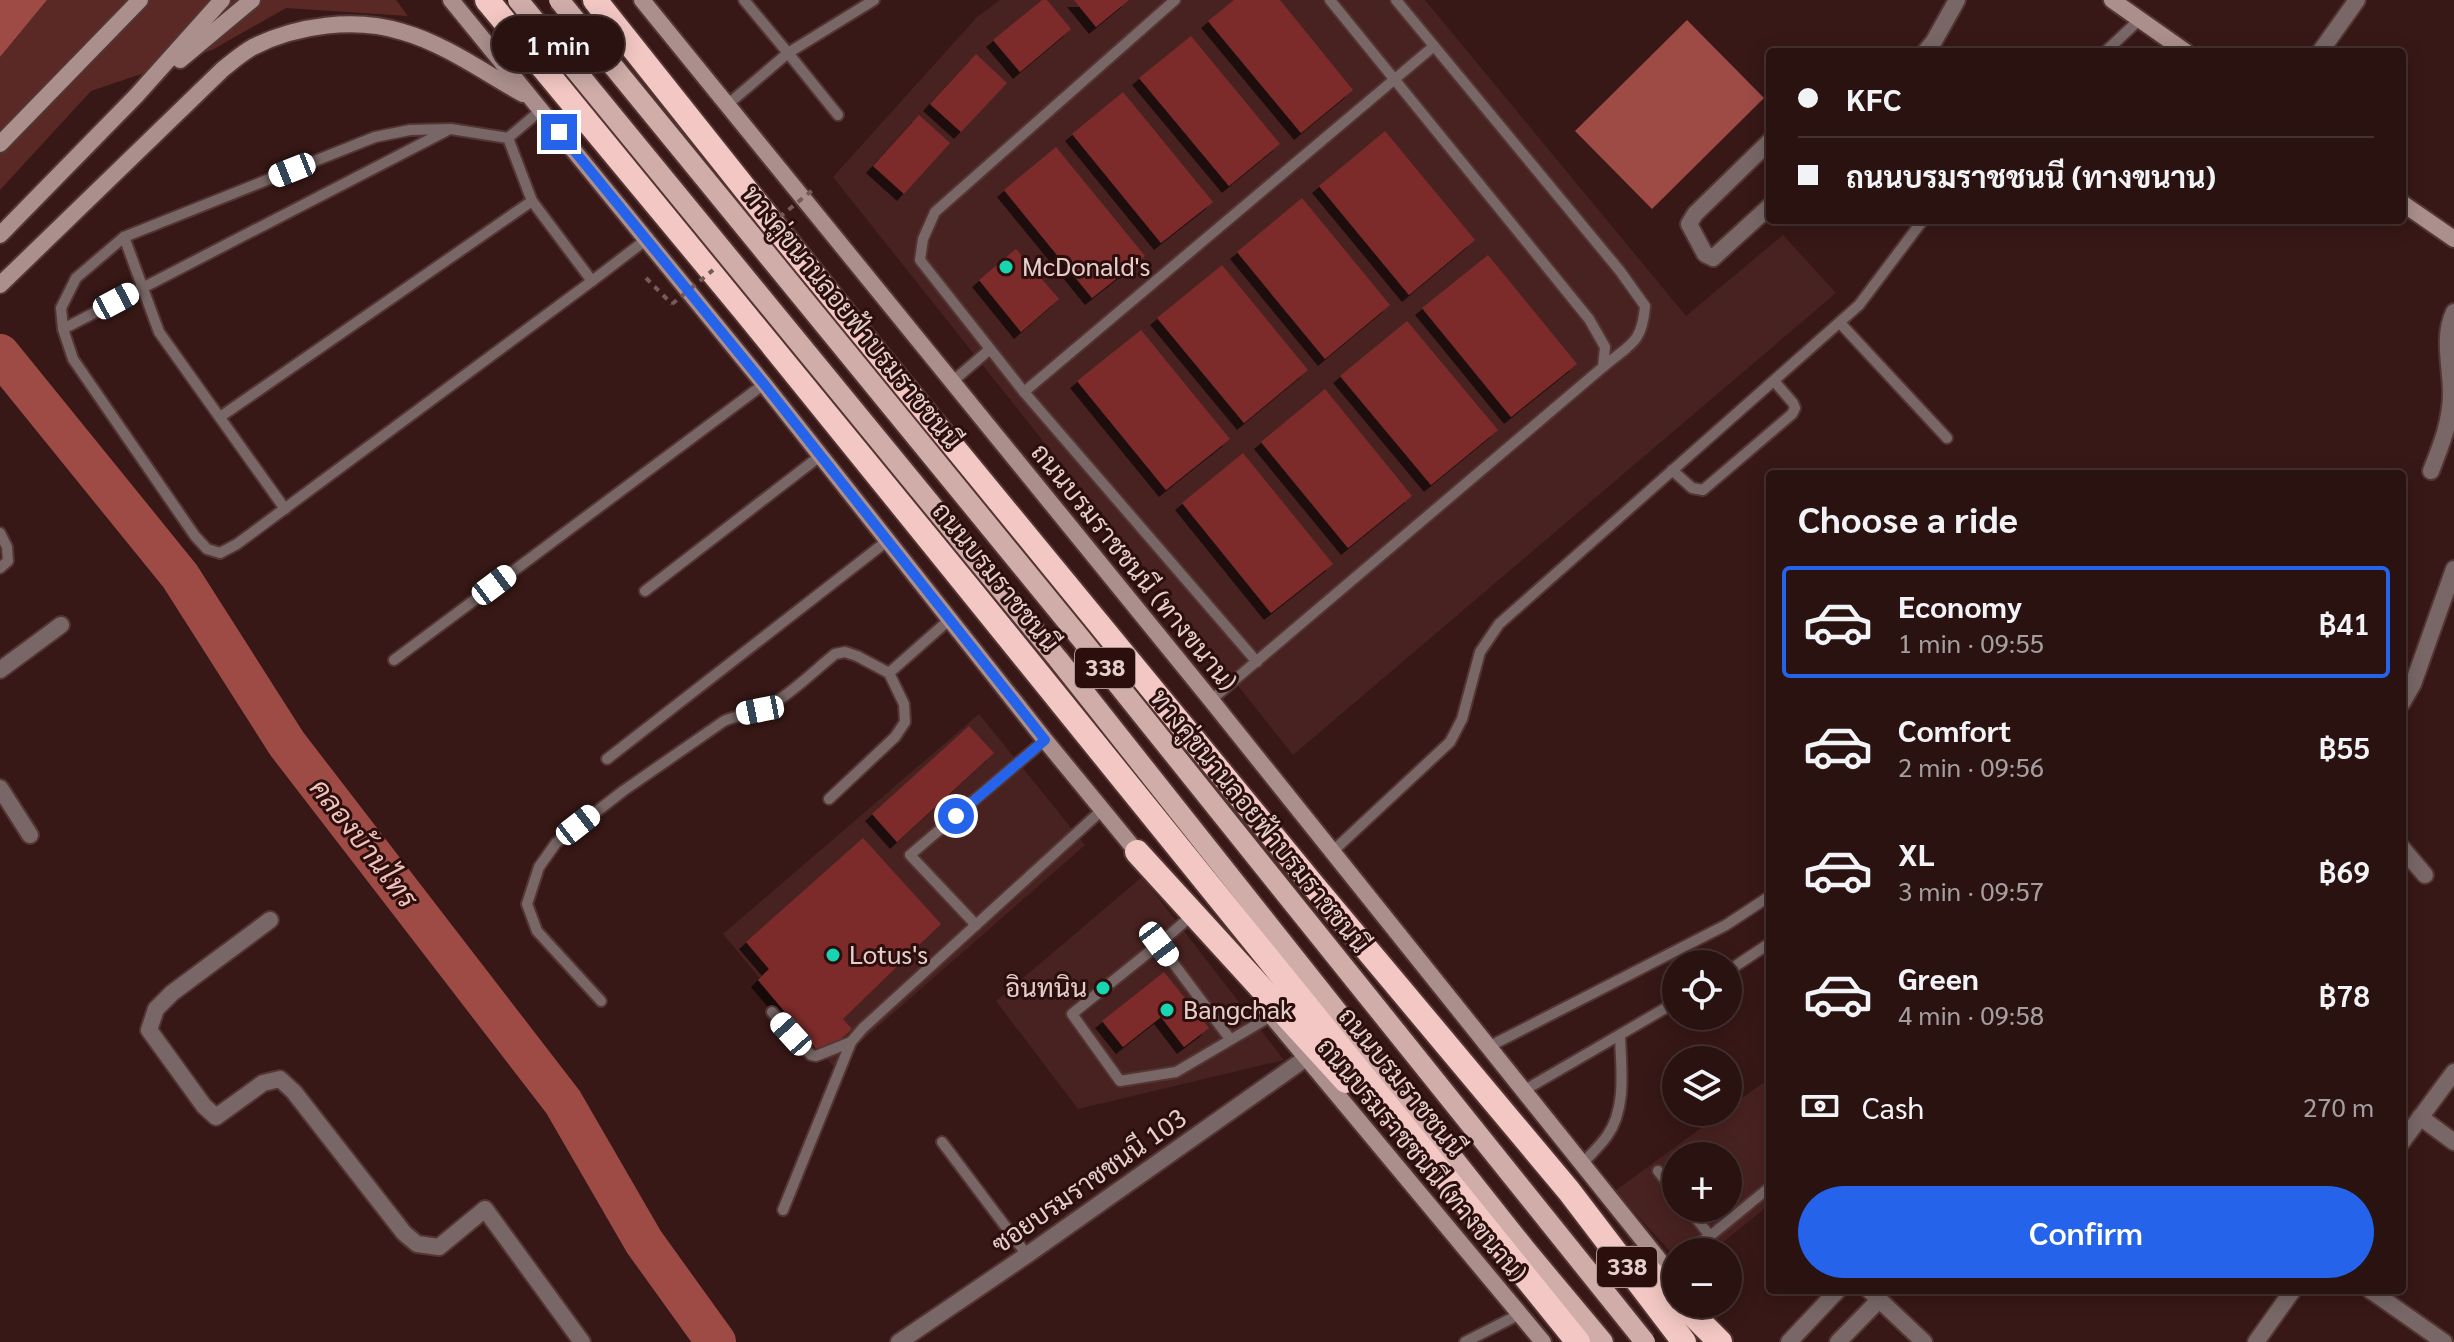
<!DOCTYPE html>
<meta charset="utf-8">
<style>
body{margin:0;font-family:Georgia,Sarabun,serif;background:#35201e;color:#f1f3f6;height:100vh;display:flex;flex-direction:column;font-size:30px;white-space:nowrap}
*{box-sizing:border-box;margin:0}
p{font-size:26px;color:#a59e9f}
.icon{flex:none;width:44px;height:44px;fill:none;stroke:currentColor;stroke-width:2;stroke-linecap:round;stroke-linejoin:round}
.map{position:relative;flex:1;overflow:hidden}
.details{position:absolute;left:1766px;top:470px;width:640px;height:824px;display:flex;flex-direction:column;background:#291210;border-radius:8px;box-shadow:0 4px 20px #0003,0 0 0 2px #453230}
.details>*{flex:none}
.guide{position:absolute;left:1766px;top:48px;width:640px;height:176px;border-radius:8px;box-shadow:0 4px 20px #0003,0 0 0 2px #453230;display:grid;align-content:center;height:176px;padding:0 32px;background:#291210}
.buttons{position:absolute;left:1662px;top:950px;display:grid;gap:16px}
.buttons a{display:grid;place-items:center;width:80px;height:80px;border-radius:50%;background:#291210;box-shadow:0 4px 20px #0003,0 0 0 2px #453230;font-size:40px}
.end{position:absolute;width:36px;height:36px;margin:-18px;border:10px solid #2563eb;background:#fff;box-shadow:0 0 0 4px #fff}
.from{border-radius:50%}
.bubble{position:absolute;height:56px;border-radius:28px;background:#291210;box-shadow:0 4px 20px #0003,0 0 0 2px #453230;font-size:26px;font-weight:600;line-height:56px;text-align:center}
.car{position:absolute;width:24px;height:48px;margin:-24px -12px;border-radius:10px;box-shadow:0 0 6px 2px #0007;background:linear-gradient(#fff 24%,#345 0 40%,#fff 0 76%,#345 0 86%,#fff 0)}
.guide b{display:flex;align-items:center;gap:28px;height:76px;font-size:30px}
.guide b+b{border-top:2px solid #453230}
.guide i{width:20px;height:20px;background:#f1f3f6}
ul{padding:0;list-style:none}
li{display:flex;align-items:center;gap:24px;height:112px;margin:0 16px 12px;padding:0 16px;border:4px solid transparent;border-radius:8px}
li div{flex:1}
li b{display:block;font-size:30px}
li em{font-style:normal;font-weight:600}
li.selected{border-color:#2563eb}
li>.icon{width:72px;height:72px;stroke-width:1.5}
h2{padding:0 32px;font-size:36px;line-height:96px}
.pay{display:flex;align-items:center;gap:20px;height:88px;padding:0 32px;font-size:30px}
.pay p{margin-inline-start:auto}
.cta{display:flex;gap:16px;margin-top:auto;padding:16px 32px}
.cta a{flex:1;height:92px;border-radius:48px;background:#2563eb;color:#fff;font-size:32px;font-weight:600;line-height:92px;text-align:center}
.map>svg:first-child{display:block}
.built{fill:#482220;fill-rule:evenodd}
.green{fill:#5a2926}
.water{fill:#9e4b46}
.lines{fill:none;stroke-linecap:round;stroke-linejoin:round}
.river{stroke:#9e4b46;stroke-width:40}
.building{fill:#7b2c2a;filter:url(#shadow)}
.lane-casing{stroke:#533533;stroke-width:14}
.street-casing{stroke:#533533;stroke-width:20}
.secondary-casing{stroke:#533533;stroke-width:20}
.primary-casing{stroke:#533533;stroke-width:24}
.highway-casing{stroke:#533533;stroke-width:28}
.path{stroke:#755a57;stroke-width:4;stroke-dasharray:6 6;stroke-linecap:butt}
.lane{stroke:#786766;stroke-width:10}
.street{stroke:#786766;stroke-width:16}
.secondary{stroke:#aa8f8c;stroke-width:16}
.primary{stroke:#d0ada9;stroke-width:20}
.highway{stroke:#f3c8c4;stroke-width:24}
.primary-bridge-casing{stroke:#533533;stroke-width:24;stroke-linecap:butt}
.path-bridge{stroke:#755a57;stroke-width:4;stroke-dasharray:6 6;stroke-linecap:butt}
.primary-bridge{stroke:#d0ada9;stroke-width:20}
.route{stroke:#2563eb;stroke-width:10}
.poi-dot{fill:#18d5b2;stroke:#2c0f0d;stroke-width:3}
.labels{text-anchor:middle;stroke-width:6;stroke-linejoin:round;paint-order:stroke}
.shield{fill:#2c0f0d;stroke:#ad9593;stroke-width:2}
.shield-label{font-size:24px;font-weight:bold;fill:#e4cfcc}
.poi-label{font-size:26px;fill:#e4cfcc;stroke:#2c0f0d;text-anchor:start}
.street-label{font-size:26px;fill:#e4cfcc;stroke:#2c0f0d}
.water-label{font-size:28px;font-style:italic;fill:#f1c1bc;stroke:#2c0f0d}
</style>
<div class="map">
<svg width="2454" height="1342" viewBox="0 0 2454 1342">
<defs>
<filter id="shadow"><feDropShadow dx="-7" dy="7" stdDeviation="0" flood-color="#0009"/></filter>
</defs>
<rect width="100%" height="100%" fill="#371816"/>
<!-- built -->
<g class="built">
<path d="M1000 0H1425L1686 316 1783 235 1836 293 1293 755 833 177 977 17Z"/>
<path d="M979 714 1085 845 833 1066 723 934Z"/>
<path d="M1142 877 1284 1060 1078 1109 996 1001Z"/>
<path d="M1770 1078V1204L1711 1252H1676V1258L1615 1191 1723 1112H1728V1108ZM1676 1156H1728V1208H1676Z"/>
</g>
<!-- green -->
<path class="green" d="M47 0H396L408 16 286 8 212 50 91 91 0 190V57Z"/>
<!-- water -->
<g class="water">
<path d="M0 0H47L0 57Z"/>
<path d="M1687 20 1764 98 1652 209 1575 131Z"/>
</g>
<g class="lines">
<!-- river -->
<path class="river" d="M0 354 180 576 287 744 563 1102 644 1242 716 1342"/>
</g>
<!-- building -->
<g class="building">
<path d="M1042 0H1047L1071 29 1020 72 993 40Z"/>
<path d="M1074 0H1129L1096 27Z"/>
<path d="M1234 0H1280L1353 90 1301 133 1208 21Z"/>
<path d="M1191 36 1280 144 1229 186 1139 78Z"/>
<path d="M976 54 1007 83 961 132 930 104Z"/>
<path d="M1123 92 1213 202 1161 243 1072 134Z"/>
<path d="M919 115 950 143 904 194 873 166Z"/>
<path d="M1385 131 1475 240 1409 295 1319 186Z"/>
<path d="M1056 147 1145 256 1092 298 1004 190Z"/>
<path d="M1302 198 1390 305 1325 359 1237 252Z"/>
<path d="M1016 249 1059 299 1021 332 979 280Z"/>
<path d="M1488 255 1577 364 1511 417 1422 308Z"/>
<path d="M1222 265 1308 370 1244 423 1157 318Z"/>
<path d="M1407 321 1498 430 1431 485 1340 376Z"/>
<path d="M1141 330 1230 439 1166 490 1077 381Z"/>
<path d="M1325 389 1412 496 1348 548 1261 442Z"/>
<path d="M1243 453 1333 564 1271 613 1182 503Z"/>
<path d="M969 726 994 753 897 842 872 814Z"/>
<path d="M863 838 941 924 843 1019 852 1029 822 1056 758 980 769 969 746 942Z"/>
<path d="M1164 972 1209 1028 1184 1047 1161 1017 1123 1047 1102 1021Z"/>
</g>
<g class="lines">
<defs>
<g id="lane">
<path d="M1175 0 935 212 923 239 920 260 1024 392 1257 662"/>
<path d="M1396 0 1620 271 1645 306C1642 344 1630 344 1603 367"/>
<path d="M2105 52 2139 20"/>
<path d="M727 105 788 53 744 0"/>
<path d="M838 115 788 53 874 0"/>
<path d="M451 129 508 138 532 201 592 281 237 544 220 553 207 549 195 536 73 359 63 329 61 308 76 278 124 237 375 137 410 130Z"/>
<path d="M508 138 541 110"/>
<path d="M124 237 159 332 285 509"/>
<path d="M592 281 647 239"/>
<path d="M1840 323 1947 438"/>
<path d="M63 329 446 131"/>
<path d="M953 381 989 350"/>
<path d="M1024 392 1434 46"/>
<path d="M220 417 532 201"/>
<path d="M1672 470 1692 488 1703 490 1792 414 1795 408 1793 403 1774 381"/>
<path d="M0 533 7 547 8 561 0 568"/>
<path d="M645 591 820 456"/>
<path d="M394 660 764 384"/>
<path d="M889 673 949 620"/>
<path d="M1211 700 1603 367 1605 347 1589 319 1330 0"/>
<path d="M607 759 887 541"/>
<path d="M1332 852 1450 742 1462 719 1480 652 1499 624 1859 305 1923 220"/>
<path d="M1190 917 1159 944 1072 1014 1120 1081 1176 1072 1271 1016"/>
<path d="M976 925 910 855 1045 740"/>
<path d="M1159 944 1230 1039"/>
<path d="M1728 971 1770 943"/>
<path d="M601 1001 537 931 527 904 539 867 556 843 623 791 724 721C739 714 757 714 771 705 794 691 814 671 835 654L845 652 857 656 889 673 904 704 905 722 895 737 829 799"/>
<path d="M772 1012 811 1055 816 1056 851 1042"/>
<path d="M1488 1047 1726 925 1770 896"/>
<path d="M1523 1091 1676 1002"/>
<path d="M942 1142 1027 1255"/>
<path d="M1582 1164C1590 1155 1600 1146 1607 1136 1627 1108 1621 1068 1620 1036"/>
<path d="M1658 1171 1676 1194"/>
<path d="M1688 1208 1710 1236"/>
<path d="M783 1210 851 1042 863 1028 1102 810"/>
<path d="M1685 1252 1710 1236 1770 1187"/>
<path d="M1665 1266 1676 1258"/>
<path d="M1465 1342 1520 1314"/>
</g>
<g id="street">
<path d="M1925 52 1934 41 1957 0"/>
<path d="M2320 52 2357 0"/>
<path d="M1770 141 1695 214 1689 224 1705 254 1713 258 1770 206"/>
<path d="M2431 471C2441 446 2451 421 2451 393 2451 366 2442 337 2454 312"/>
<path d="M0 670 61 625"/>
<path d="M2402 703 2413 684 2454 569"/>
<path d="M0 788 30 835"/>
<path d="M2402 848 2425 875"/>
<path d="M270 920 172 993 156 1009 149 1030 204 1106 216 1117 263 1083 280 1079 294 1092 404 1233 417 1244 439 1247 485 1209 582 1342"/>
<path d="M2420 1117 2454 1142"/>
<path d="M2402 1142 2454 1072"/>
<path d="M1869 1290 1924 1342"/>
<path d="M2370 1290 2444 1342"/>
<path d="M899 1342 1027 1255 1306 1058"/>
<path d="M1789 1342 1838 1290"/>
<path d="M1838 1342 1879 1300"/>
<path d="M2256 1342 2293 1290"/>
</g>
<g id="secondary">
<path d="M451 0 764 384 1045 740 1141 857"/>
<path d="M642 0 1211 700 1676 1281"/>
<path d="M2112 0 2186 52"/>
<path d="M180 60 252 0"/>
<path d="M0 144 140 0"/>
<path d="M2402 203 2454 239"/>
<path d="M0 235 136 96 222 0"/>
<path d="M0 285 223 69C232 62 242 53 253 47 297 25 355 17 403 32 445 44 485 73 523 94"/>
<path d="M1265 1008 1543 1342"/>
</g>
<path id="primary" d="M1058 659 1527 1251 1603 1342"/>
<g id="highway">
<path d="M487 0 745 311 1578 1342"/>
<path d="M595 0 870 346 1313 885 1569 1191 1684 1342"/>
<path d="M1137 852 1346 1081"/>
<path d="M1636 1258 1676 1298"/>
<path d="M1682 1304 1720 1342"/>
</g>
</defs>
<!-- lane casing -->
<use href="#lane" class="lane-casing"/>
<!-- street casing -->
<use href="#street" class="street-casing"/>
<!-- secondary casing -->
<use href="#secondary" class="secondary-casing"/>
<!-- primary casing -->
<use href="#primary" class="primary-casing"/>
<!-- highway casing -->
<use href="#highway" class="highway-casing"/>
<!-- path -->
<path class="path" d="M646 278 672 304"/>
<!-- lane -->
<use href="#lane" class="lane"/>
<!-- street -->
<use href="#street" class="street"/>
<!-- secondary -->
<use href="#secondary" class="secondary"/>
<!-- primary -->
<use href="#primary" class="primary"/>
<!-- highway -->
<use href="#highway" class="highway"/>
<defs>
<g id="primary-bridge">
<path d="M518 0 1058 659"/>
<path d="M559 0 1082 640 1645 1342"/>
</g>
</defs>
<!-- primary-bridge casing -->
<use href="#primary-bridge" class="primary-bridge-casing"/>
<!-- path-bridge -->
<g class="path-bridge">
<path d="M770 225 815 188"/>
<path d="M672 304 713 270"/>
</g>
<!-- primary-bridge -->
<use href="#primary-bridge" class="primary-bridge"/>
</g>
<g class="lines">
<!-- route -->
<path class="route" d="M559 132 764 384 1045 740 956 816"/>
</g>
<!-- markers -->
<g class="poi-dot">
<circle cx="1006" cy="267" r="8"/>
<circle cx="833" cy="955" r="8"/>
<circle cx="1103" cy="988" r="8"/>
<circle cx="1167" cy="1010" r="8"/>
</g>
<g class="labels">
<!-- shield labels -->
<g class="shield">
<rect x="1075" y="648" width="60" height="40" rx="6"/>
<rect x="1597" y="1247" width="60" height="40" rx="6"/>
</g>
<g class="shield-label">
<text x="1105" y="676">338</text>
<text x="1627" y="1275">338</text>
</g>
<!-- poi labels -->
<g class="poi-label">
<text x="1022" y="276">McDonald's</text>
<text x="849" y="964">Lotus's</text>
<text x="1087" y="997" text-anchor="end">อินทนิน</text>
<text x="1183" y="1019">Bangchak</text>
</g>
<!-- street labels -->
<g class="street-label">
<text transform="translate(852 317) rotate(51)" y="9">ทางคู่ขนานลอยฟ้าบรมราชชนนี</text>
<text transform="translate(1134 567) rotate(51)" y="9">ถนนบรมราชชนนี (ทางขนาน)</text>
<text transform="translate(996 577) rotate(51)" y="9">ถนนบรมราชชนนี</text>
<text transform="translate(1260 821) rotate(51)" y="9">ทางคู่ขนานลอยฟ้าบรมราชชนนี</text>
<text transform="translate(1402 1082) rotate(51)" y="9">ถนนบรมราชชนนี</text>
<text transform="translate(1422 1160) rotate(50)" y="9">ถนนบรมราชชนนี (ทางขนาน)</text>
<text transform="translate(1089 1181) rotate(-35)" y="9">ซอยบรมราชชนนี 103</text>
</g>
<!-- water labels -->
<g class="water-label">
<text transform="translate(364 843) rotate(52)" y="10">คลองบ้านไทร</text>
</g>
</g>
</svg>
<div class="buttons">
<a><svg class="icon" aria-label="locate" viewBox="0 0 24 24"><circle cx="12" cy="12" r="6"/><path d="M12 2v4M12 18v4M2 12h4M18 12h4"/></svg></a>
<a><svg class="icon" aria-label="layers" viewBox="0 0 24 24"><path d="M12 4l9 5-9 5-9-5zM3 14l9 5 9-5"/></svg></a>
<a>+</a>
<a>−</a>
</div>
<i class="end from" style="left:956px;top:816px"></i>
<i class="end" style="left:559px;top:132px"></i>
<div class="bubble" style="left:492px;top:16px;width:132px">1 min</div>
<i class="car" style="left:292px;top:170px;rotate:248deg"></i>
<i class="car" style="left:116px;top:301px;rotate:62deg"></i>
<i class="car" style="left:494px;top:585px;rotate:53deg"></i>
<i class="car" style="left:760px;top:710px;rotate:259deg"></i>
<i class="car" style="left:578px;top:825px;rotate:52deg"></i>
<i class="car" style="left:1159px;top:944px;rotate:143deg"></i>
<i class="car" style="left:791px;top:1034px;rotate:318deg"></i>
<div class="guide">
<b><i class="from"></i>KFC</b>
<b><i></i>ถนนบรมราชชนนี (ทางขนาน)</b>
</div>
<section class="details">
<h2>Choose a ride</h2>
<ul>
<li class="selected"><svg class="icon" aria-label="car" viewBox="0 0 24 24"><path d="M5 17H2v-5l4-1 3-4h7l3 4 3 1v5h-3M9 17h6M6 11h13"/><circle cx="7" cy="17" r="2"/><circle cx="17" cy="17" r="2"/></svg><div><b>Economy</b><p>1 min · 09:55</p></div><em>฿41</em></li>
<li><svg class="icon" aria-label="car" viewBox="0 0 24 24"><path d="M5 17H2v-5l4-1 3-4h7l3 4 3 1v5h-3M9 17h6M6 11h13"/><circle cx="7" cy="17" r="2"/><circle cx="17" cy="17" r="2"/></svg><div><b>Comfort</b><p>2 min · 09:56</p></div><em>฿55</em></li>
<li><svg class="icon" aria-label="car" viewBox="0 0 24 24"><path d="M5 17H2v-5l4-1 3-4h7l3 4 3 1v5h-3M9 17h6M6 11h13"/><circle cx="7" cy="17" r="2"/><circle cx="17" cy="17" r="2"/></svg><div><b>XL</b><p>3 min · 09:57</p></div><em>฿69</em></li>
<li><svg class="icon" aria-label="car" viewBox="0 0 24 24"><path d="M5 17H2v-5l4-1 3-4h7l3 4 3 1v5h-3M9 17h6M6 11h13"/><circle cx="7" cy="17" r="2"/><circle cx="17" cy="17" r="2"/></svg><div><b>Green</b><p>4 min · 09:58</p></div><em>฿78</em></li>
</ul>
<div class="pay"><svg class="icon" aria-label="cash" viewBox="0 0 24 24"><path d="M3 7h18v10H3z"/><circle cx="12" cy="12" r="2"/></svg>Cash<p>270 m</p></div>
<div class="cta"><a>Confirm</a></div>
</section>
</div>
